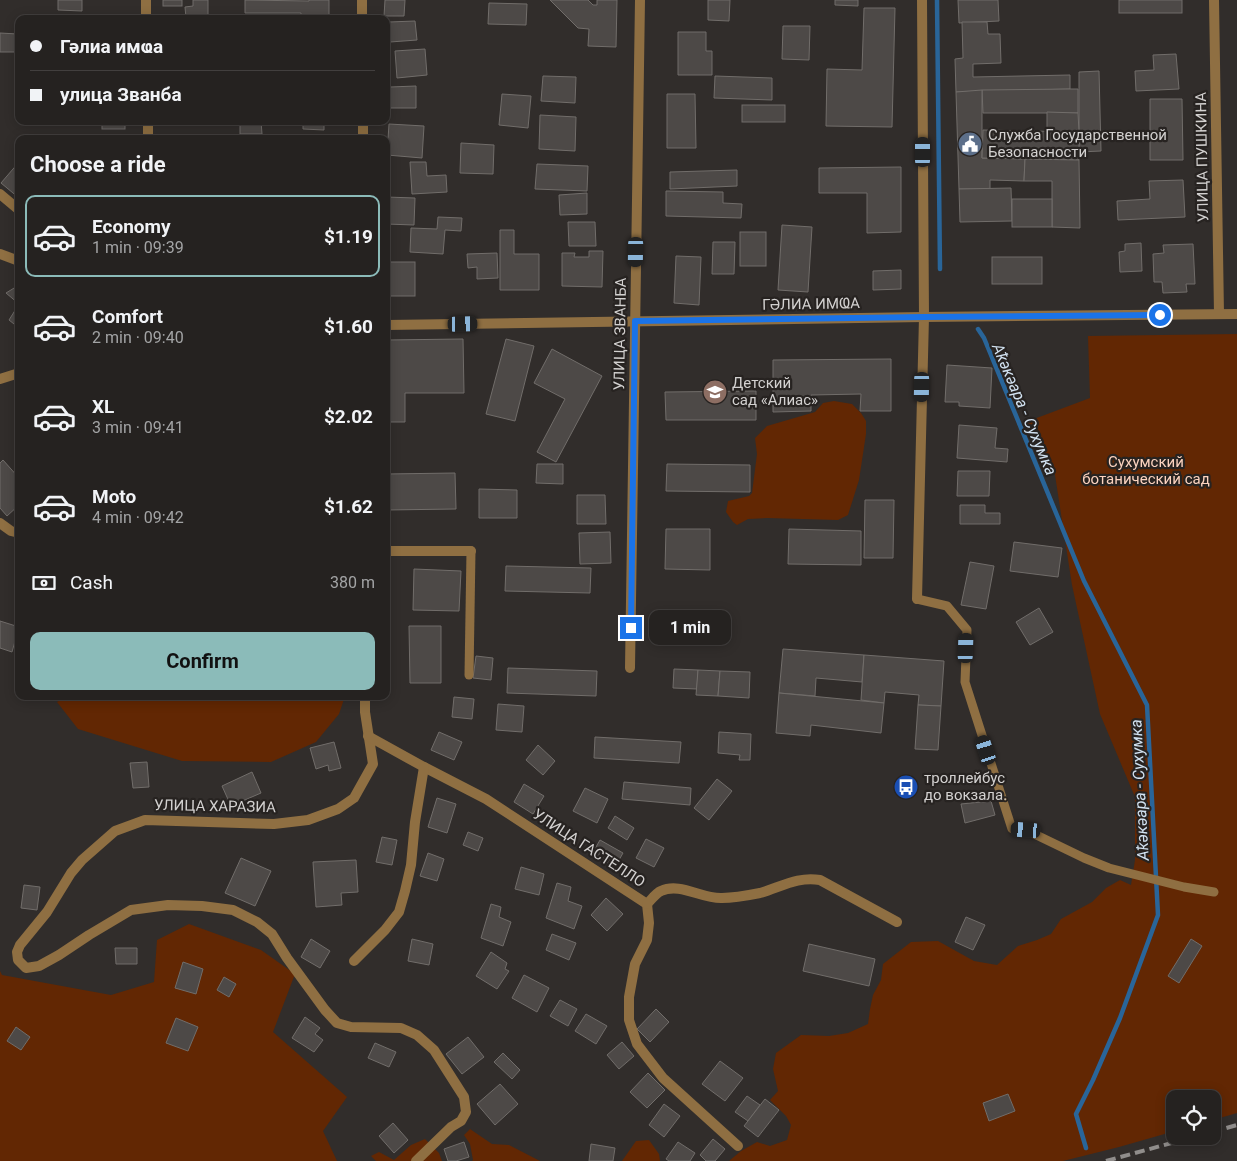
<!DOCTYPE html>
<meta charset="utf-8">
<style>
body{margin:0;font-family:Roboto,sans-serif;background:#2d2a29;color:#f1f3f6;height:100vh;display:flex;flex-direction:column;font-size:19px;white-space:nowrap}
*{box-sizing:border-box;margin:0}
p{font-size:16px;color:#a3a4a5}
.icon{flex:none;width:28px;height:28px;fill:none;stroke:currentColor;stroke-width:2;stroke-linecap:round;stroke-linejoin:round}
.map{position:relative;flex:1;overflow:hidden}
.sheet{position:absolute;left:15px;top:135px;width:375px;height:565px;display:flex;flex-direction:column;background:#252220;border-radius:10px;box-shadow:0 2px 12px #0003,0 0 0 1px #423f3e}
.sheet>*{flex:none}
.top-card{position:absolute;left:15px;top:15px;width:375px;height:110px;border-radius:10px;box-shadow:0 2px 12px #0003,0 0 0 1px #423f3e;display:grid;align-content:center;height:110px;padding:0 15px;background:#252220}
.fabs{position:absolute;left:1166px;top:1090px;display:grid;gap:10px}
.fabs a{display:grid;place-items:center;width:55px;height:55px;border-radius:10px;background:#252220;box-shadow:0 2px 12px #0003,0 0 0 1px #423f3e;font-size:25px}
.end{position:absolute;width:22px;height:22px;margin:-11px;border:6px solid #1a73e8;background:#fff;box-shadow:0 0 0 2px #fff}
.from{border-radius:50%}
.bubble{position:absolute;height:35px;border-radius:10px;background:#252220;box-shadow:0 2px 12px #0003,0 0 0 1px #423f3e;font-size:16px;font-weight:700;line-height:35px;text-align:center}
.car{position:absolute;width:15px;height:30px;margin:-15px -8px;border-radius:6px;box-shadow:0 0 4px 1px #0007;background:linear-gradient(#222 24%,#8ab4d8 0 40%,#222 0 76%,#8ab4d8 0 86%,#222 0)}
.top-card b{display:flex;align-items:center;gap:18px;height:48px;font-size:19px}
.top-card b+b{border-top:1px solid #423f3e}
.top-card i{width:12px;height:12px;background:#f1f3f6}
ul{padding:0;list-style:none}
li{display:flex;align-items:center;gap:15px;height:82px;margin:0 10px 8px;padding:0 5px;border:2px solid transparent;border-radius:10px}
li div{flex:1}
li b{display:block;font-size:19px}
li em{font-style:normal;font-weight:700}
li.on{border-color:#8bbbb9}
li>.icon{width:45px;height:45px;stroke-width:1.5}
h2{padding:0 15px;font-size:22px;line-height:60px}
.pay{display:flex;align-items:center;gap:12px;height:55px;padding:0 15px;font-size:19px}
.pay p{margin-inline-start:auto}
.cta{display:flex;gap:10px;margin-top:auto;padding:10px 15px}
.cta a{flex:1;height:58px;border-radius:10px;background:#8bbbb9;color:#111;font-size:20px;font-weight:700;line-height:58px;text-align:center}
.map>svg:first-child{display:block}
.green{fill:#622703}
.lines{fill:none;stroke-linecap:round;stroke-linejoin:round}
.stream{stroke:#296599;stroke-width:4.5}
.building{fill:#4d4947;stroke:#716d6a}
.lane{stroke:#8f6f42;stroke-width:9}
.street{stroke:#8f6f42;stroke-width:10}
.rail{stroke:#908d8b;stroke-width:4;stroke-dasharray:10 5;stroke-linecap:butt}
.route{stroke:#1a73e8;stroke-width:6}
.labels{text-anchor:middle;stroke-width:4.5;stroke-linejoin:round;paint-order:stroke}
.poi-label{font-size:15px;fill:#d3d1d0;stroke:#272321;text-anchor:start}
.street-label{font-size:15px;fill:#d3d1d0;stroke:#272321}
.park-label{font-size:15px;fill:#fcd3bf;stroke:#272321}
.water-label{font-size:16px;font-style:italic;fill:#d2e2f1;stroke:#272321}
</style>
<div class="map">
<svg width="1237" height="1161" viewBox="0 0 1237 1161">
<rect width="100%" height="100%" fill="#312d2b"/>
<!-- green -->
<g class="green">
<path d="M1237 334V1113L1213 1120 1212 1099H1175V1131L1119 1147 1063 1161H729L741 1151 757 1142 770 1146 787 1140 791 1125 786 1116 770 1100 778 1091 773 1069 776 1053 801 1035 829 1036 848 1033 868 1024 870 1009 873 995 881 980 883 964 911 942 938 941 974 961 997 965 1018 946 1037 940 1051 934 1061 919 1092 902 1106 888 1120 880 1131 885 1135 860V797L1100 714 1072 585 1055 475 1026 422 1090 398 1088 336Z"/>
<path d="M834 401 852 404 861 413 866 421V434L859 480 848 515 838 520 767 518 748 519 737 525 733 522 726 512 728 501 749 496 752 493 757 454 755 438 767 426 815 412 823 403Z"/>
<path d="M67 696H345L339 714 316 742 271 762 182 761 78 729 57 702Z"/>
<path d="M189 924 261 950 295 974 273 1032 347 1097 323 1131 337 1161H0V971L2 975 111 995 154 982 157 940Z"/>
<path d="M470 1129 492 1144 509 1145 540 1161H472L473 1160 470 1144 464 1135Z"/>
<path d="M425 1139 439 1153 442 1161H376L371 1156 379 1152 394 1160 411 1145Z"/>
<path d="M649 1140 659 1154 660 1161H622L636 1141Z"/>
</g>
<g class="lines">
<!-- stream -->
<g class="stream">
<path d="M937 0 940 269"/>
<path d="M978 329 984 338 1084 581 1147 705 1158 915 1120 1018 1093 1080 1076 1114 1086 1148"/>
</g>
</g>
<!-- building -->
<g class="building">
<path d="M58 0H82V11L58 10Z"/>
<rect x="163" y="0" width="19" height="6"/>
<path d="M193 0H208V19H162L186 18 185 7 193 6Z"/>
<path d="M245 0 309 1V0H329V19H301V13H245Z"/>
<path d="M385 0H405L404 16H384Z"/>
<path d="M550 0H588L593 5H597V0H617L616 47 588 46 589 29 578 28Z"/>
<path d="M708 0H730L729 21 708 20Z"/>
<path d="M835 0H858V6L835 5Z"/>
<path d="M958 0H998L999 21 959 23Z"/>
<rect x="1119" y="0" width="63" height="13"/>
<path d="M489 3 527 4 526 25 488 24Z"/>
<path d="M864 8H895L892 127 826 126 827 69 862 70Z"/>
<path d="M415 21 417 40 390 42 389 22Z"/>
<path d="M962 22H987L988 34H1000L1001 63 973 64V77L1070 75V89L956 92 955 59 963 58Z"/>
<path d="M783 26H810L809 60 782 59Z"/>
<path d="M678 32H706V51H712V75H678Z"/>
<path d="M0 33 18 34V52H0Z"/>
<path d="M425 49 427 75 397 78 395 51Z"/>
<path d="M1176 54 1179 89 1136 91 1135 71 1154 70 1153 55Z"/>
<path d="M1099 71 1101 151 1079 152V72Z"/>
<path d="M543 76 576 77 575 103 541 101Z"/>
<path d="M715 76 772 78V100L714 98Z"/>
<path d="M416 86V108H390V87Z"/>
<path d="M1070 89H1078V113H983L982 90Z"/>
<path d="M982 90V158L1025 159 1024 181 990 180V189H959L956 92Z"/>
<path d="M502 94 531 96 528 128 499 125Z"/>
<path d="M667 94H695L696 148H667Z"/>
<path d="M1150 99H1182L1183 160H1150Z"/>
<rect x="742" y="105" width="43" height="17"/>
<path d="M1047 112 1078 113 1079 132 1047 131Z"/>
<path d="M540 115 576 117 575 151 539 149Z"/>
<rect x="102" y="121" width="23" height="8"/>
<path d="M240 121H261L262 134H240Z"/>
<path d="M303 121H324V130L303 129Z"/>
<path d="M389 124 424 126 422 158 387 155Z"/>
<path d="M983 130 1079 132V160L982 158Z"/>
<path d="M461 143 494 145 493 174 460 173Z"/>
<path d="M1025 159 1079 160 1080 228 1052 227V181H1024Z"/>
<path d="M19 162V198L1 183Z"/>
<path d="M410 162H426L427 176 446 175 447 192 412 194Z"/>
<path d="M537 164 588 166 587 191 535 189Z"/>
<path d="M901 167V232L867 233V193H819V168Z"/>
<path d="M737 170V186L670 189V172Z"/>
<path d="M1183 180 1185 217 1118 220 1117 201 1150 199 1149 181Z"/>
<path d="M1011 188 1012 221 960 222 959 189Z"/>
<path d="M666 191 723 192V203L742 204 741 218 666 216Z"/>
<path d="M587 193V214L560 215 559 195Z"/>
<path d="M386 197 415 198 414 225 386 224Z"/>
<rect x="1012" y="199" width="40" height="28"/>
<path d="M438 217 462 218 461 231 445 230 443 254 410 252 411 228 437 229Z"/>
<path d="M568 222H595L596 246H569Z"/>
<path d="M782 225 812 227 808 292 778 290Z"/>
<path d="M500 230H514V254H539V290H500Z"/>
<rect x="740" y="232" width="26" height="34"/>
<path d="M713 242H735L734 274H712Z"/>
<path d="M1141 243 1142 271 1120 272 1119 252 1125 251V244Z"/>
<path d="M1193 244 1195 284H1186L1187 292 1163 293 1162 282H1154L1153 254 1164 253 1163 245Z"/>
<path d="M589 251H603L602 287 562 286V253H575L574 257H589Z"/>
<path d="M497 253 498 278 477 279V267L468 268 467 254Z"/>
<path d="M676 256 701 257 699 305 674 303Z"/>
<rect x="992" y="257" width="50" height="27"/>
<rect x="386" y="262" width="29" height="34"/>
<path d="M901 270V289L873 290V271Z"/>
<path d="M19 285V304L6 293Z"/>
<path d="M19 304V328L9 320Z"/>
<path d="M463 339 464 393H405V422H386V340Z"/>
<path d="M506 339 534 346 515 421 486 414Z"/>
<path d="M552 349 602 376 556 462 537 452 565 399 534 383Z"/>
<path d="M891 359V411H860L861 394 811 395V411L773 412V360Z"/>
<path d="M947 365 992 368 990 408 959 406V402H945Z"/>
<path d="M756 391V420H666L665 392Z"/>
<path d="M959 425 997 428 995 448 1008 449 1007 462 957 458Z"/>
<path d="M3 460 19 478V505L7 516 0 508V463Z"/>
<path d="M537 464H563V484L536 483Z"/>
<path d="M667 464 750 465V492L666 491Z"/>
<path d="M958 471H990L989 496H957Z"/>
<path d="M455 473 456 509 386 510V474Z"/>
<path d="M479 489 517 490V518H479Z"/>
<path d="M577 495H605L606 524H577Z"/>
<path d="M865 500H894L893 558H864Z"/>
<path d="M960 505H985V513H1000V524H960Z"/>
<path d="M666 529H710V570L665 569Z"/>
<path d="M789 529 861 531V565L788 564Z"/>
<path d="M610 532 611 563 580 564 579 533Z"/>
<path d="M1014 542 1062 548 1058 577 1010 571Z"/>
<path d="M970 562 994 566 986 609 961 605Z"/>
<path d="M506 566 591 568 590 593 505 591Z"/>
<path d="M414 569 461 571 459 611 413 610Z"/>
<path d="M1039 608 1053 632 1030 645 1016 622Z"/>
<path d="M0 621 19 627 12 652 0 648Z"/>
<path d="M409 626H441V683H410Z"/>
<path d="M783 649 864 655 862 682 816 678 815 696 779 693Z"/>
<path d="M864 655 944 661 941 706 918 705 919 695 885 692 884 703 861 700Z"/>
<path d="M476 656 493 658 491 680 473 678Z"/>
<path d="M508 668 597 671 596 696 507 693Z"/>
<path d="M674 669 698 670 697 689 673 688Z"/>
<path d="M698 670 720 671 718 696 696 695Z"/>
<path d="M720 671 750 672 749 698 718 696Z"/>
<path d="M779 693 884 703 881 733 811 725 810 736 776 733Z"/>
<path d="M454 697 474 699 472 719 452 717Z"/>
<path d="M498 704 524 706 522 732 496 730Z"/>
<path d="M918 705 941 706 938 750 915 749Z"/>
<path d="M439 732 462 742 454 760 431 750Z"/>
<path d="M719 732 751 734 750 760H739L740 755 718 753Z"/>
<path d="M595 737 681 742 679 763 594 758Z"/>
<path d="M334 742 341 768 329 771 328 765 316 769 310 748Z"/>
<path d="M538 745 555 761 543 775 526 760Z"/>
<path d="M147 762 149 787 133 788 130 763Z"/>
<path d="M252 772 261 793 231 806 222 786Z"/>
<path d="M717 779 732 791 709 820 694 808Z"/>
<path d="M624 782 691 788 690 805 622 799Z"/>
<path d="M524 784 544 796 533 814 514 802Z"/>
<path d="M585 788 608 799 597 823 573 811Z"/>
<path d="M437 798 456 804 447 833 428 827Z"/>
<path d="M991 801 995 815 965 823 961 804Z"/>
<path d="M615 816 634 828 627 840 608 828Z"/>
<path d="M468 832 483 838 478 851 463 845Z"/>
<path d="M382 837 397 840 392 865 376 862Z"/>
<path d="M646 839 664 848 654 867 636 858Z"/>
<path d="M600 840 623 853 615 867 592 854Z"/>
<path d="M428 853 444 859 437 881 420 876Z"/>
<path d="M241 858 271 871 255 906 225 893Z"/>
<path d="M356 860 358 892 341 893 342 905 316 907 313 862Z"/>
<path d="M521 867 544 874 539 895 515 889Z"/>
<path d="M557 883 571 887 568 901 582 906 574 929 546 918Z"/>
<path d="M24 885 40 887 37 910 21 908Z"/>
<path d="M606 898 623 914 607 931 591 915Z"/>
<path d="M491 904 501 907 499 917 511 922 503 946 481 938Z"/>
<path d="M966 917 985 925 973 950 955 942Z"/>
<path d="M552 934 576 943 569 960 546 950Z"/>
<path d="M311 939 330 951 320 968 301 957Z"/>
<path d="M412 939 433 944 429 965 408 961Z"/>
<path d="M1191 939 1202 946 1179 983 1168 976Z"/>
<path d="M809 944 875 959 869 986 803 971Z"/>
<path d="M115 948H137V964H116Z"/>
<path d="M491 952 507 963 505 969 509 971 497 989 476 976Z"/>
<path d="M183 962 203 969 196 994 175 988Z"/>
<path d="M524 975 549 988 537 1012 512 998Z"/>
<path d="M224 977 236 984 229 997 217 990Z"/>
<path d="M560 1000 577 1009 568 1026 550 1016Z"/>
<path d="M656 1009 669 1022 650 1042 637 1029Z"/>
<path d="M586 1014 607 1026 596 1044 575 1031Z"/>
<path d="M305 1017 320 1028 315 1034 323 1040 314 1052 292 1038Z"/>
<path d="M176 1018 198 1027 188 1051 166 1043Z"/>
<path d="M16 1027 30 1037 21 1050 7 1041Z"/>
<path d="M468 1037 484 1057 462 1074 446 1054Z"/>
<path d="M622 1042 634 1056 619 1069 607 1055Z"/>
<path d="M375 1043 396 1052 389 1067 368 1058Z"/>
<path d="M503 1053 520 1070 512 1079 494 1062Z"/>
<path d="M720 1061 743 1078 725 1101 702 1084Z"/>
<path d="M648 1073 665 1090 647 1108 630 1092Z"/>
<path d="M500 1084 518 1104 495 1125 477 1104Z"/>
<path d="M1008 1094 1015 1111 989 1121 983 1103Z"/>
<path d="M747 1096 760 1105 748 1121 735 1112Z"/>
<path d="M765 1099 779 1110 758 1137 744 1126Z"/>
<path d="M664 1104 680 1116 664 1137 649 1125Z"/>
<path d="M393 1123 408 1140 394 1153 379 1136Z"/>
<path d="M713 1139 725 1149 715 1161H706L700 1155Z"/>
<path d="M464 1142 469 1157 456 1161H448L444 1149Z"/>
<path d="M678 1142 695 1153 690 1161H669L666 1159Z"/>
<path d="M591 1144 615 1148 613 1161H589Z"/>
</g>
<g class="lines">
<!-- lane -->
<g class="lane">
<path d="M917 599 947 606 967 630 965 682 1012 829 1026 830 1084 858 1109 868 1184 887 1214 892"/>
<path d="M469 675 471 551"/>
</g>
<!-- street -->
<g class="street">
<path d="M146 0V19"/>
<path d="M362 0V19"/>
<path d="M1214 0 1219 314"/>
<path d="M148 121V139"/>
<path d="M363 121V139"/>
<path d="M0 194 19 210"/>
<path d="M0 254 19 261"/>
<path d="M386 325 924 317 1237 314"/>
<path d="M0 379 19 373"/>
<path d="M0 523 11 531 19 533"/>
<path d="M386 551H471"/>
<path d="M917 599 924 317 922 0"/>
<path d="M630 668 640 0"/>
<path d="M365 696V712L373 764 354 798 338 809 308 820 274 824 145 820 115 831 82 860 71 873 47 912 20 945 17 952 18 960 26 968 39 966 59 955 89 935 131 910 168 905 202 906 233 910 257 922 272 934 287 958 325 1010 337 1023 351 1027 401 1028 417 1035 434 1050 464 1097 466 1112 461 1121 451 1127 416 1161"/>
<path d="M368 736 424 767 486 799 647 904 649 923 647 940 635 964 629 997V1020L637 1044 663 1078 738 1146"/>
<path d="M647 904C651 900 656 893 661 891 680 882 702 899 722 898 732 898 750 895 760 893 781 887 798 876 820 880L897 922"/>
<path d="M354 961 385 930 399 912 405 891 411 865 415 822 424 767"/>
</g>
<!-- rail -->
<g class="rail">
<path d="M1212 1132 1237 1125"/>
<path d="M1106 1161 1197 1136"/>
</g>
</g>
<g class="lines">
<!-- route -->
<path class="route" d="M631 628 635 321 924 317 1160 315"/>
</g>
<!-- icons -->
<defs>
<symbol id="civic-disc" viewBox="-11 -11 22 22"><circle r="9.5" fill="#5c6f8a" stroke="#272321"/><path d="M-.6-6.5H3V-4.5H.6V-3L4-1V1h2V6H-6V1h2V-1L-.6-3ZM-1.2 2.5V6h2.4V2.5Z" fill="#fff"/></symbol>
<symbol id="school-disc" viewBox="-11 -11 22 22"><circle r="9.5" fill="#8d6e63" stroke="#272321"/><path d="M0-5L7-2L0 1L-7-2ZM-4 1L0 2.5L4 1V4Q0 6-4 4Z" fill="#fff"/></symbol>
<symbol id="bus-disc" viewBox="-11 -11 22 22"><circle r="9.5" fill="#1a4fb4" stroke="#272321"/><path d="M-5-6H5V4H4V6H2V4H-2V6H-4V4H-5ZM-3.5-4V0h7V-4ZM-3.5 1.2v1.5H-2V1.2ZM2 1.2v1.5H3.5V1.2Z" fill="#fff"/></symbol>
</defs>
<g fill-rule="evenodd">
<use href="#civic-disc" x="956" y="130" width="28" height="28"/>
<use href="#school-disc" x="701" y="378" width="28" height="28"/>
<use href="#bus-disc" x="892" y="773" width="28" height="28"/>
</g>
<g class="labels">
<!-- poi labels -->
<g class="poi-label">
<text x="988" y="140">Служба Государственной<tspan x="988" dy="17">Безопасности</tspan></text>
<text x="732" y="388">Детский<tspan x="732" dy="17">сад «Алиас»</tspan></text>
<text x="924" y="783">троллейбус<tspan x="924" dy="17">до вокзала.</tspan></text>
</g>
<!-- street labels -->
<g class="street-label">
<text transform="translate(1202 157) rotate(-91)" y="5">УЛИЦА ПУШКИНА</text>
<text transform="translate(811 304) rotate(-1)" y="5">ГӘЛИА ИМҨА</text>
<text transform="translate(620 334) rotate(-89)" y="5">УЛИЦА ЗВАНБА</text>
<text transform="translate(215 806) rotate(1)" y="5">УЛИЦА ХАРАЗИА</text>
<text transform="translate(589 848) rotate(33)" y="5">УЛИЦА ГАСТЕЛЛО</text>
</g>
<!-- park labels -->
<g class="park-label">
<text x="1146" y="467">Сухумский<tspan x="1146" dy="17">ботанический сад</tspan></text>
</g>
<!-- water labels -->
<g class="water-label">
<text transform="translate(1025 409) rotate(67)" y="6">Аҟәкәара - Сухумка</text>
<text transform="translate(1139 790) rotate(-93)" y="6">Аҟәкәара - Сухумка</text>
</g>
</g>
</svg>
<div class="fabs">
<a><svg class="icon" aria-label="locate" viewBox="0 0 24 24"><circle cx="12" cy="12" r="6"/><path d="M12 2v4M12 18v4M2 12h4M18 12h4"/></svg></a>
</div>
<i class="end from" style="left:1160px;top:315px"></i>
<i class="end" style="left:631px;top:628px"></i>
<div class="bubble" style="left:649px;top:610px;width:82px">1 min</div>
<i class="car" style="left:923px;top:152px;rotate:0deg"></i>
<i class="car" style="left:636px;top:252px;rotate:181deg"></i>
<i class="car" style="left:463px;top:324px;rotate:89deg"></i>
<i class="car" style="left:922px;top:387px;rotate:181deg"></i>
<i class="car" style="left:966px;top:648px;rotate:2deg"></i>
<i class="car" style="left:986px;top:750px;rotate:342deg"></i>
<i class="car" style="left:1026px;top:830px;rotate:274deg"></i>
<div class="top-card">
<b><i class="from"></i>Гәлиа имҩа</b>
<b><i></i>улица Званба</b>
</div>
<section class="sheet">
<h2>Choose a ride</h2>
<ul>
<li class="on"><svg class="icon" aria-label="car" viewBox="0 0 24 24"><path d="M5 17H2v-5l4-1 3-4h7l3 4 3 1v5h-3M9 17h6M6 11h13"/><circle cx="7" cy="17" r="2"/><circle cx="17" cy="17" r="2"/></svg><div><b>Economy</b><p>1 min · 09:39</p></div><em>$1.19</em></li>
<li><svg class="icon" aria-label="car" viewBox="0 0 24 24"><path d="M5 17H2v-5l4-1 3-4h7l3 4 3 1v5h-3M9 17h6M6 11h13"/><circle cx="7" cy="17" r="2"/><circle cx="17" cy="17" r="2"/></svg><div><b>Comfort</b><p>2 min · 09:40</p></div><em>$1.60</em></li>
<li><svg class="icon" aria-label="car" viewBox="0 0 24 24"><path d="M5 17H2v-5l4-1 3-4h7l3 4 3 1v5h-3M9 17h6M6 11h13"/><circle cx="7" cy="17" r="2"/><circle cx="17" cy="17" r="2"/></svg><div><b>XL</b><p>3 min · 09:41</p></div><em>$2.02</em></li>
<li><svg class="icon" aria-label="car" viewBox="0 0 24 24"><path d="M5 17H2v-5l4-1 3-4h7l3 4 3 1v5h-3M9 17h6M6 11h13"/><circle cx="7" cy="17" r="2"/><circle cx="17" cy="17" r="2"/></svg><div><b>Moto</b><p>4 min · 09:42</p></div><em>$1.62</em></li>
</ul>
<div class="pay"><svg class="icon" aria-label="cash" viewBox="0 0 24 24"><path d="M3 7h18v10H3z"/><circle cx="12" cy="12" r="2"/></svg>Cash<p>380 m</p></div>
<div class="cta"><a>Confirm</a></div>
</section>
</div>
